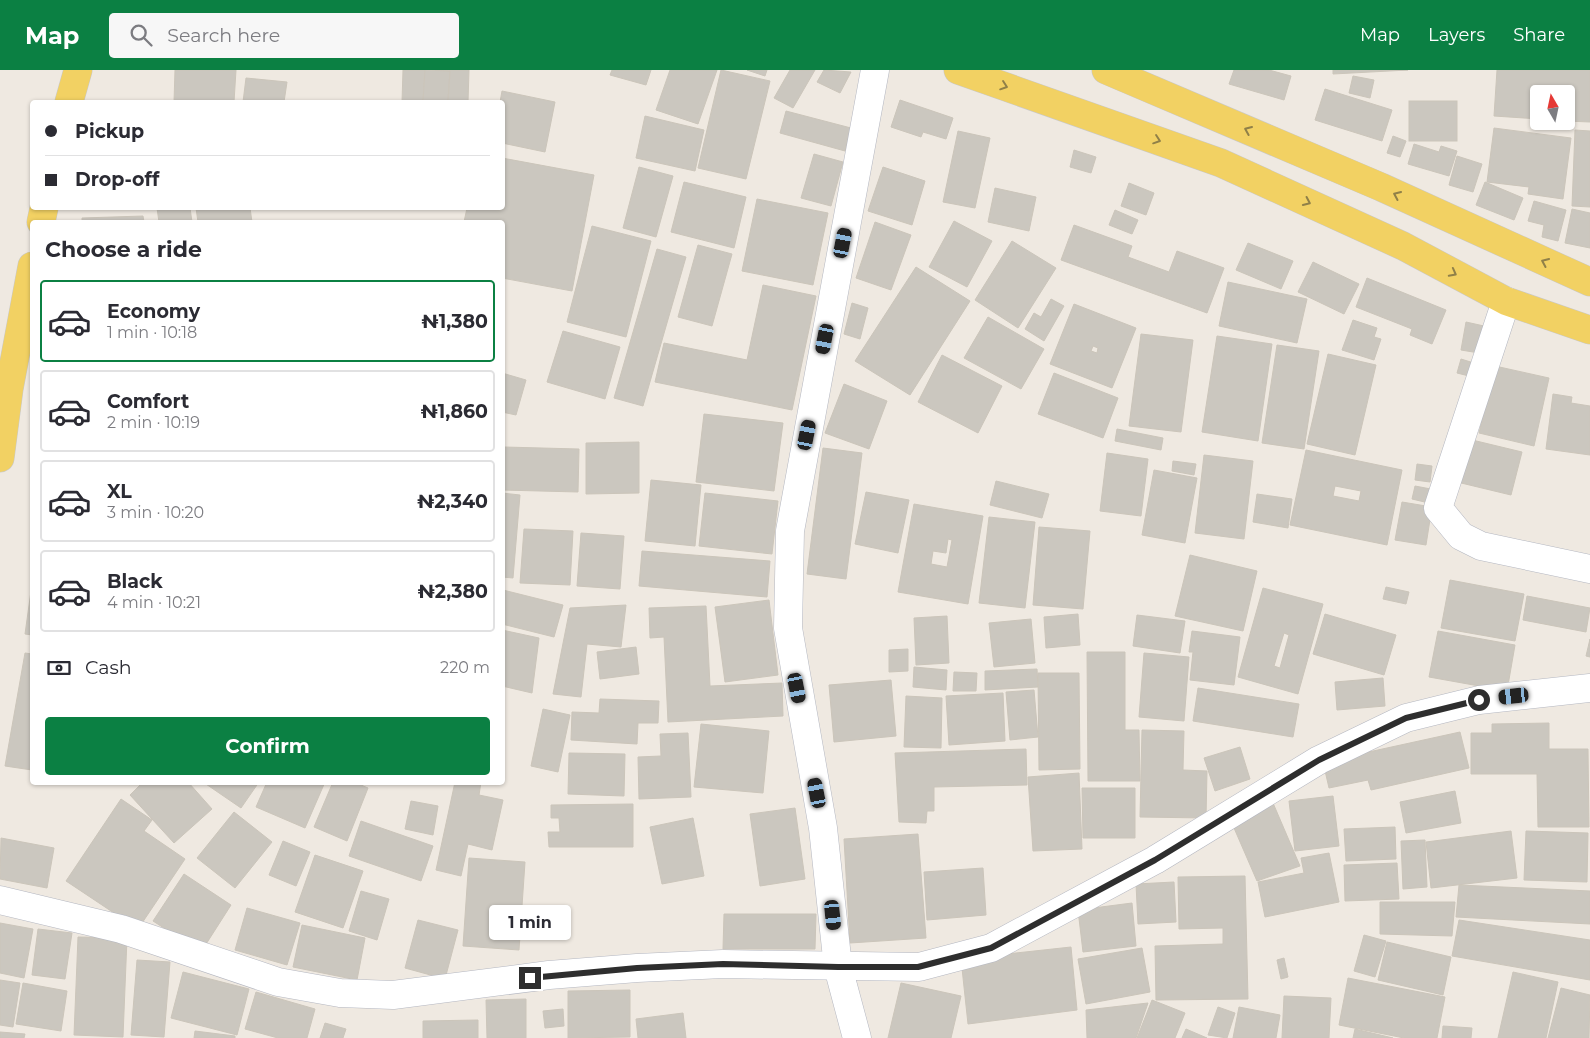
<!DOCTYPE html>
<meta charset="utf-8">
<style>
body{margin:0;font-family:Montserrat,sans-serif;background:#f7f7f7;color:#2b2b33;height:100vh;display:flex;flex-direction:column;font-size:19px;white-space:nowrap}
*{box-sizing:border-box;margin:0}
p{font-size:16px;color:#7c7c81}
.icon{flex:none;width:28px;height:28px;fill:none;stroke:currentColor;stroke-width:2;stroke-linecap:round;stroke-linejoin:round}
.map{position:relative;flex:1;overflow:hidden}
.panel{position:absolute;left:30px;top:150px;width:475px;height:565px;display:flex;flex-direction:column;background:#fff;border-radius:5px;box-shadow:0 1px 4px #0004}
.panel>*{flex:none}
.guide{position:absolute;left:30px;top:30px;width:475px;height:110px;border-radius:5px;box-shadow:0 1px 4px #0004;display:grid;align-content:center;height:110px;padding:0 15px;background:#fff}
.needle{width:32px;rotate:351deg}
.controls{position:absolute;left:1530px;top:15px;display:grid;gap:10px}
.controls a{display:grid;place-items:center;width:45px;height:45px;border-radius:5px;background:#fff;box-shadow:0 1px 4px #0004;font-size:25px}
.end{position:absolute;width:22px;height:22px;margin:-11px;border:6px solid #2e2e2e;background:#fff;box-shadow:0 0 0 2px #fff}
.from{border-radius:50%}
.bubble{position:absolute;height:35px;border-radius:5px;background:#fff;box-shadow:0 1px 4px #0004;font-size:16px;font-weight:700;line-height:35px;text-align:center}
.car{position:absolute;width:15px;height:30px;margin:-15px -8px;border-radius:6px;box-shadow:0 0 4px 1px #0007;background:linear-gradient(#222 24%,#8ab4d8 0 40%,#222 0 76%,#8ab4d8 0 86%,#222 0)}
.guide b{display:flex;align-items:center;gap:18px;height:48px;font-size:19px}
.guide b+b{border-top:1px solid #e1e1e2}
.guide i{width:12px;height:12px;background:#2b2b33}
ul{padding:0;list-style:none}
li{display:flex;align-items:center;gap:15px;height:82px;margin:0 10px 8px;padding:0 5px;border:2px solid #e1e1e2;border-radius:5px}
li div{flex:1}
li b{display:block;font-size:19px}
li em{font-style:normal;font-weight:700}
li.on{border-color:#0b8043}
li>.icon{width:45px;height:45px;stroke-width:1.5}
h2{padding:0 15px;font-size:22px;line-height:60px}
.pay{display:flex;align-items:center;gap:12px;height:55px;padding:0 15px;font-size:19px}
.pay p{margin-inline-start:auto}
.primary-button{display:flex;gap:10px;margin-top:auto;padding:10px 15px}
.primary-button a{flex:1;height:58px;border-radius:5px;background:#0b8043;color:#fff;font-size:20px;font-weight:700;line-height:58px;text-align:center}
header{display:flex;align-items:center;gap:30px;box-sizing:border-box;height:70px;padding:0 25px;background:#0b8043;color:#fff}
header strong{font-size:24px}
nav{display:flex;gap:28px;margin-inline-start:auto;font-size:18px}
.search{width:350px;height:45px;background:#f7f7f7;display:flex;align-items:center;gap:12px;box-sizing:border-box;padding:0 18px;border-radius:5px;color:#7c7c81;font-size:19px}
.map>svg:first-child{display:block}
.building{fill:#cbc7bf;stroke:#cbc5ba;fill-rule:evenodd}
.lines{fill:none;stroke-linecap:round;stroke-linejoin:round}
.minor-casing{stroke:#b4b7c1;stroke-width:29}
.major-casing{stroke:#c9c9c9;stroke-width:29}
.minor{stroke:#fff;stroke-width:28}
.major{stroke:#f2d163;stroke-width:28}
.oneway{stroke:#908048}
.route{stroke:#2e2e2e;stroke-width:6}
</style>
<header>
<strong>Map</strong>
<div class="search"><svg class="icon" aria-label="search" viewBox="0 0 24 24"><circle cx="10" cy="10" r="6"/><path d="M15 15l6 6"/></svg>Search here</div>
<nav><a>Map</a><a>Layers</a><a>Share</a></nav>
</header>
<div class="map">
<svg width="1590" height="968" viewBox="0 0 1590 968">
<rect width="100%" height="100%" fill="#efe9e1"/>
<!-- building -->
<g class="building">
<path d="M175 0H236L234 32H174Z"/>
<path d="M403 0H425L423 32H402Z"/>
<path d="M425 0 450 1 448 32H423Z"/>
<path d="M435 0H469L468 32H448L450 1Z"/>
<path d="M612 0H651L646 15 610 5Z"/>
<path d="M670 0H717L698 54 656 40Z"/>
<path d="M721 0 770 11 746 109 698 98Z"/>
<path d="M747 0H767L765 6Z"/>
<path d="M790 0H815L793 38 774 28Z"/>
<path d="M824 0 851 2 840 23 817 12Z"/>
<path d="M1234 0H1269L1291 6 1284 30 1229 14Z"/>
<path d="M1333 0H1408L1333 4Z"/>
<path d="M1497 0H1590V52L1566 51V24H1539V49L1494 46Z"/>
<path d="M1353 6 1374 10 1370 28 1349 23Z"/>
<path d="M246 8 287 12 284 32H243Z"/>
<path d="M1325 19 1392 40 1382 71 1315 50Z"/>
<path d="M502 21 555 32 545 82 502 73V32H500Z"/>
<path d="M900 30 953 48 946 69 923 62 921 67 891 57Z"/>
<rect x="1409" y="31" width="48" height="40"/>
<path d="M786 41 851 58 845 81 780 63Z"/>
<path d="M645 46 704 60 695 101 636 88Z"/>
<path d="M1494 58 1571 68 1563 129 1528 124 1529 117 1487 112Z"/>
<path d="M1575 60 1590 61V137L1572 136Z"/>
<path d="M958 61 990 68 975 138 943 132Z"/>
<path d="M1393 66 1406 71 1400 87 1387 83Z"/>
<path d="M1414 74 1439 82 1441 76 1457 81 1449 106 1408 94Z"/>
<path d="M1074 80 1096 87 1091 103 1070 97Z"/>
<path d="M814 84 843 92 831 136 801 128Z"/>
<path d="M1457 86 1482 94 1473 122 1449 115Z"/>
<path d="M502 88 594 105 572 221 502 208V152H464L467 138H502Z"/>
<path d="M639 97 673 106 656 167 623 158Z"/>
<path d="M883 97 925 111 912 155 868 141Z"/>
<path d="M684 112 746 127 734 178 671 162Z"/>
<path d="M1485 112 1523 128 1514 150 1476 135Z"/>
<path d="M1129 113 1154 123 1146 145 1121 136Z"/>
<path d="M995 118 1036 127 1029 161 988 152Z"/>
<path d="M757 129 828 143 813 215 742 201Z"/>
<path d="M1534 131 1566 140 1558 171 1542 167 1544 155 1528 151Z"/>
<path d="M157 138H190L192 152H159Z"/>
<path d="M196 138H250L252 152H198Z"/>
<path d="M1572 139 1590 143V178L1565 173Z"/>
<path d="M1115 140 1138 150 1132 164 1109 155Z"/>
<path d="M143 146 144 152H82V148Z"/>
<path d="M954 151 992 171 967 217 929 197Z"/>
<path d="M875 152 911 165 891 220 856 208Z"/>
<path d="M1074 155 1132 176 1128 187 1169 202 1177 181 1224 198 1207 243 1061 190Z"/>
<path d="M592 156 651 171 626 267 567 252Z"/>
<path d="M1012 171 1056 198 1018 258 975 230Z"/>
<path d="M1248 173 1293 191 1281 219 1236 200Z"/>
<path d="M698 175 732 184 712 256 678 247Z"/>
<path d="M657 179 686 187 643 336 614 328Z"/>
<path d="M1313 192 1359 214 1344 244 1298 222Z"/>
<path d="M916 197 970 231 910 325 855 291Z"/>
<path d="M1367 208 1446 240 1432 274 1410 265 1412 259 1356 237Z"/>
<path d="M1228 212 1307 229 1297 273 1219 256Z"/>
<path d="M763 215 816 226 792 340 655 312 664 273 747 290Z"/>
<path d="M1051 229 1064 236 1044 271 1025 259 1034 243 1041 247Z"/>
<path d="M852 233 868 238 860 269 844 264Z"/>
<path d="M1074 234 1136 258 1112 318 1050 294ZM1093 276 1098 278 1097 283 1091 281Z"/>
<path d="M988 247 1044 279 1021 319 964 288Z"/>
<path d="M1353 250 1377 258 1374 267 1381 269 1374 290 1342 280Z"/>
<path d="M1466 252 1484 256 1479 283 1461 280Z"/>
<path d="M563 261 620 277 605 329 547 312Z"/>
<path d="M1141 264 1193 270 1181 362 1129 356Z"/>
<path d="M1217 266 1272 274 1258 371 1202 362Z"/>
<path d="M1277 275 1319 281 1304 379 1262 373Z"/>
<path d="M1328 284 1376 295 1355 385 1307 374Z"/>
<path d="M942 285 1002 316 978 363 918 332Z"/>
<path d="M1461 289 1477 294 1473 307 1457 303Z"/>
<path d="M1495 296 1549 308 1534 376 1479 363Z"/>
<path d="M502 303 526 310 516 345 502 342Z"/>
<path d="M1054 303 1118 328 1103 368 1038 344Z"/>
<path d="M844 314 887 331 869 379 825 363Z"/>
<path d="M1553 324 1572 327 1571 333 1590 336V385L1546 379Z"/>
<path d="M704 344 783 353 774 421 696 412Z"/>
<path d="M1117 359 1163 368 1161 380 1115 371Z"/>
<path d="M1468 369 1522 382 1511 425 1457 412Z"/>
<path d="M639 372V423L586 424V373Z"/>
<path d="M504 377 579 379 578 422 502 420Z"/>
<path d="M823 378 862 383 846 509 807 504Z"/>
<path d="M1306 380 1402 400 1387 475 1290 455ZM1335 416 1361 421 1359 431 1333 426Z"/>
<path d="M1107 383 1148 389 1141 446 1100 441Z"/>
<path d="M1204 385 1253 391 1244 469 1195 463Z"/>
<path d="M1173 391 1196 394 1194 405 1172 401Z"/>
<path d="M1417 394 1432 396 1430 412 1415 410Z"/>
<path d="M1154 400 1197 408 1185 473 1142 465Z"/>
<path d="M651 410 701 415 695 476 645 471Z"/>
<path d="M996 411 1049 424 1042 448 990 435Z"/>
<path d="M1415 416 1436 420 1433 434 1412 429Z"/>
<path d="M866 422 909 430 898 483 855 474Z"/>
<path d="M502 423 520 425 513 508 502 507Z"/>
<path d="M705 423 778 431 772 484 699 476Z"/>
<path d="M1257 424 1292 429 1288 458 1253 452Z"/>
<path d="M1402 432 1432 437 1426 475 1395 470Z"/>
<path d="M914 434 983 446 968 534 898 522ZM948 469 952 470 947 497 931 494 933 481 946 483Z"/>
<path d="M989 447 1035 452 1025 538 979 533Z"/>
<path d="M1039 457 1090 461 1083 539 1033 535Z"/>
<path d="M524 459 573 461 570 515 520 513Z"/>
<path d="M581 463 624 466 620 519 577 516Z"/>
<path d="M642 481 770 491 767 527 639 516Z"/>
<path d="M1190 485 1257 501 1243 561 1175 546Z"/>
<path d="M1450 510 1524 524 1515 571 1441 558Z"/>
<path d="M32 514V565L25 564Z"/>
<path d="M1386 517 1409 522 1406 534 1383 529Z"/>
<path d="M1263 518 1323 534 1298 624 1238 607ZM1284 563 1289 565 1280 598 1274 596Z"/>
<path d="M503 520 563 535 554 567 502 554Z"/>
<path d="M1527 526 1590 538 1586 562 1523 550Z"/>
<path d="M769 530 778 605 725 612 715 537Z"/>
<path d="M626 535 621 577 587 574 581 627 553 624 570 538Z"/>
<path d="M706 536 710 616 782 613 783 646 668 652 664 567 650 568 649 538Z"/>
<path d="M1078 544 1080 575 1046 578 1044 547Z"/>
<path d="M1325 544 1396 565 1384 605 1313 584Z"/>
<path d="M1137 545 1185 551 1180 583 1133 576Z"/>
<path d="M947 546 949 593 916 595 914 548Z"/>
<path d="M1031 549 1035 593 994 597 989 553Z"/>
<path d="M502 560 539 568 532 623 502 616Z"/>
<path d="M1192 561 1240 567 1234 615 1190 610 1193 582H1189Z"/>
<path d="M1438 561 1515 575 1507 621 1429 607Z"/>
<path d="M1590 569V587L1586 586Z"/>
<path d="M636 577 639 604 600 609 597 582Z"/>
<path d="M908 579V601L889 602V580Z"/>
<path d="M1087 582H1125V660H1139L1140 711H1088Z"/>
<path d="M25 583 32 584V700L5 696Z"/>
<path d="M1144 583 1189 587 1184 651 1139 647Z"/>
<path d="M914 597 947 600 946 620 913 617Z"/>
<path d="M1037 599 1038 617 985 620V601Z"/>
<path d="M954 602 977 603 976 621H953Z"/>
<path d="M1038 603H1079L1080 699 1039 700Z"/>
<path d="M1383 608 1385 636 1337 640 1335 612Z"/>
<path d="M891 610 896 666 834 672 829 615Z"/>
<path d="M1198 618 1299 634 1293 667 1193 651Z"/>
<path d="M1034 620 1038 667 1010 670 1006 622Z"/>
<path d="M1003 623 1005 671 949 675 946 626Z"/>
<path d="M906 626 942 628 941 678 904 677Z"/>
<path d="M600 629 659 631 658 653H638L637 674 571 670 572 642 599 643Z"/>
<path d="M543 639 570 645 558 702 531 696Z"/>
<path d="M1549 653V679H1588L1589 757H1538L1537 704H1471V663H1492V654Z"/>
<path d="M701 654 769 661 763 723 694 717Z"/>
<path d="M1142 660 1184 661 1183 700 1207 701 1206 748 1140 747Z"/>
<path d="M1460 662 1469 698 1371 720 1368 710 1329 718 1323 692Z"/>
<path d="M688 663 691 727 639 729 638 687 661 686 660 664Z"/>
<path d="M1240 677 1250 709 1215 721 1204 688Z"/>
<path d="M1026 679 1027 715 934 717V741H927L926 753 899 752 895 683Z"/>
<path d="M569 683 625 684 624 726 568 724Z"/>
<path d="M1079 703 1082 779 1033 781 1028 707Z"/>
<path d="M143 712H188L212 739 174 773 130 725Z"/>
<path d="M203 712H259L241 738Z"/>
<path d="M267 712H325L305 758 256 737Z"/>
<path d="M333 712H354L368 718 347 771 314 757Z"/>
<path d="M455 712H481L479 725 503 730 492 780 468 774 461 806 436 800Z"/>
<path d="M1082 718H1135V768H1083Z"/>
<path d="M1455 721 1461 753 1406 763 1400 732Z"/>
<path d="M1333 726 1339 776 1295 781 1289 731Z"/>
<path d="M121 729 152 750 144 761 185 789 138 859 66 811Z"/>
<path d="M411 731 438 736 433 765 405 759Z"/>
<path d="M1273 733 1300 796 1257 811 1231 751Z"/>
<path d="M633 734V777H549L548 762H560L559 748H551V735Z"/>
<path d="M795 738 805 809 760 816 750 744Z"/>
<path d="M234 742 272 772 235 818 197 788Z"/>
<path d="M693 748 704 806 662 814 650 757Z"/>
<path d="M361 751 433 776 421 811 349 786Z"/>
<path d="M1395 757 1396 789 1346 791 1344 759Z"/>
<path d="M1511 761 1517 808 1431 818 1426 772Z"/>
<path d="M1526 761 1588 763 1587 812 1524 810Z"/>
<path d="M918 764 926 868 850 873 844 769Z"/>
<path d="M1 768 54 778 47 818 0 809Z"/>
<path d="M1425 770 1427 817 1403 819 1401 771Z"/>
<path d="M283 771 310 782 296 816 269 805Z"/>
<path d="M1329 783 1339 832 1265 847 1258 812 1304 803 1301 788Z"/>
<path d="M315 785 363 801 343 858 295 842Z"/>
<path d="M469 788 525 792 519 880 463 876Z"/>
<path d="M1397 793 1399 829 1345 831 1344 795Z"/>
<path d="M983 798 986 845 927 850 924 802Z"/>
<path d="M184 804 231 835 201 882 153 851Z"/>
<path d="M1245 806 1248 929 1156 930 1155 876 1223 874V858L1179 859 1178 807Z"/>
<path d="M1174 812 1176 852 1138 854 1136 814Z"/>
<path d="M1459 815 1590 821V854L1456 847Z"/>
<path d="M361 821 389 829 377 870 349 861Z"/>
<path d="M1380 832H1455L1452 866 1380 864Z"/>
<path d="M1132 833 1136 876 1083 882 1078 840Z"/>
<path d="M247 838 300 853 287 895 235 880Z"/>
<path d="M724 844H816L815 879H723Z"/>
<path d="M418 850 458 860 445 909 405 898Z"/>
<path d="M1459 850 1590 870V910L1452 886Z"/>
<path d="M0 853 33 859 24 908 0 903Z"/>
<path d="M302 855 365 868 357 910 293 897Z"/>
<path d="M38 859 72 863 65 909 32 905Z"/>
<path d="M1364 865 1386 871 1375 907 1354 901Z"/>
<path d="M78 867 127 868 123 967 74 965Z"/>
<path d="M1387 872 1451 887 1443 925 1378 910Z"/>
<path d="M1071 877 1077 940 968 954 961 889Z"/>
<path d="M1142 878 1150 922 1086 934 1078 889Z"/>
<path d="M1284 888 1288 907 1281 909 1277 890Z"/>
<path d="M137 890 170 892 164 967 131 965Z"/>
<path d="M183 902 249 919 237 965 171 948Z"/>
<path d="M1513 902 1558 912 1546 968H1498Z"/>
<path d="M1348 908 1445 927 1437 968H1404L1339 955Z"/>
<path d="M0 910 20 913 13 957 0 955Z"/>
<path d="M23 913 67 921 61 961 16 954Z"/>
<path d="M901 913 961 926 951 968H888Z"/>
<path d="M1561 918 1590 925 1589 968H1548Z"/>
<path d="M630 920V967L568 968V921Z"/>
<path d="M256 922 315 939 307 968H278L245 959Z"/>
<path d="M1284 926 1331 928 1329 968H1282Z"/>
<path d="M526 929V968H487L486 930Z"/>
<path d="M1152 930 1185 943 1175 968H1137Z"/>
<path d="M1148 933 1136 968H1087L1086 940Z"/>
<path d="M1218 937 1235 943 1227 968 1208 965Z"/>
<path d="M1239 937 1280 945 1276 968H1233Z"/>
<path d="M563 939 564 956 545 958 543 941Z"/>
<path d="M683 943 686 968H638L636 949Z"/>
<path d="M478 950V968H423V951Z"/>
<path d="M325 953 346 959 343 968H320Z"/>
<path d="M1443 956 1472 958 1471 968H1442Z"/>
<path d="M1186 959 1207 968H1182Z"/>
<path d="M1355 959 1393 968H1353Z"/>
<path d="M195 961 235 966V968H194Z"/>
<path d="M0 962 25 964 24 968H0Z"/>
</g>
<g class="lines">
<defs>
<g id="minor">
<path d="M1506 231 1438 438 1461 466 1481 476 1590 499"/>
<path d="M0 830 121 859 278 912 340 923 393 925 549 905 637 898 723 894 919 897 991 878 1155 790 1319 690 1406 648 1479 630 1590 618"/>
<path d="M857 968 838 897 823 758 788 558 790 461 875 0"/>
</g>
<g id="major">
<path d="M958 0 1221 93 1403 176 1506 231 1590 260"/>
<path d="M1106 0 1381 117 1590 212"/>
<path d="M69 32 78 0"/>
<path d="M41 152 44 138"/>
<path d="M0 388 9 319 32 196"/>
</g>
</defs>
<!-- minor casing -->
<use href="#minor" class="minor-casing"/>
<!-- major casing -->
<use href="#major" class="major-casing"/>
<!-- minor -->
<use href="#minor" class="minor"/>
<!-- major -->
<use href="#major" class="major"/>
</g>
<!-- one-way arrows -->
<defs><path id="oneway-chevron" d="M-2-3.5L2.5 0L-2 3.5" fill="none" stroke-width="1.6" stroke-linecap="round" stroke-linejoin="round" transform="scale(1.25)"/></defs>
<g class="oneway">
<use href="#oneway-chevron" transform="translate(1004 16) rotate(19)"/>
<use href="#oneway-chevron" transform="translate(1248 60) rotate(-157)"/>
<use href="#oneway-chevron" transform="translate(1157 70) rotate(19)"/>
<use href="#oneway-chevron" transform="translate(1397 125) rotate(-156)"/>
<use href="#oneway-chevron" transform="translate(1307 132) rotate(25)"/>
<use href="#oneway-chevron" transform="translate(1545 192) rotate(-156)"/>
<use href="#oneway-chevron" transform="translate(1453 203) rotate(28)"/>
</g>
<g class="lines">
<!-- route -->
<path class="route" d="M530 908 637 898 723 894 838 897H918L991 878 1155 790 1319 690 1406 648 1479 630"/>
</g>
</svg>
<div class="controls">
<a><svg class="needle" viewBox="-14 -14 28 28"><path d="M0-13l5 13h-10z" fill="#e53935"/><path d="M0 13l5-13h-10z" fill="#7c7c81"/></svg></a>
</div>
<i class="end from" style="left:1479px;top:630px"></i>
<i class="end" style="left:530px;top:908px"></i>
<div class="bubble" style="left:489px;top:835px;width:82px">1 min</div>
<i class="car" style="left:843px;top:173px;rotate:11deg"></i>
<i class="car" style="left:825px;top:269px;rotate:191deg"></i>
<i class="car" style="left:807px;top:365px;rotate:11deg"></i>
<i class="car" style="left:797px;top:618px;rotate:169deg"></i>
<i class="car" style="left:1514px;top:626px;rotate:264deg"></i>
<i class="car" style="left:817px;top:723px;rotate:349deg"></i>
<i class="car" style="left:833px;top:845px;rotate:174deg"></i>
<div class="guide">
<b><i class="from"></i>Pickup</b>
<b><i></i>Drop-off</b>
</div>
<section class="panel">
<h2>Choose a ride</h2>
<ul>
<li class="on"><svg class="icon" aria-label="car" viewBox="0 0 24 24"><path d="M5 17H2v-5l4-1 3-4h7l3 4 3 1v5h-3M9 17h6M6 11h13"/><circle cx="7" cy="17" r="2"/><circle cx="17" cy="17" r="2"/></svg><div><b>Economy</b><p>1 min · 10:18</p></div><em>₦1,380</em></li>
<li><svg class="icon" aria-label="car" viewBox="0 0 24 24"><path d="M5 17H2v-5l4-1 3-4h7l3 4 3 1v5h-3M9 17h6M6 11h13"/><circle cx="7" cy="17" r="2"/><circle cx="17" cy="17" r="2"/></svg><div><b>Comfort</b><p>2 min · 10:19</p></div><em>₦1,860</em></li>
<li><svg class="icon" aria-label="car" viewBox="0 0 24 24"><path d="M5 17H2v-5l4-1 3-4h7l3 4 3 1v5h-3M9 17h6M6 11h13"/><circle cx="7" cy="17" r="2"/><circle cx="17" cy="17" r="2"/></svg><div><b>XL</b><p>3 min · 10:20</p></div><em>₦2,340</em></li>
<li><svg class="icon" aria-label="car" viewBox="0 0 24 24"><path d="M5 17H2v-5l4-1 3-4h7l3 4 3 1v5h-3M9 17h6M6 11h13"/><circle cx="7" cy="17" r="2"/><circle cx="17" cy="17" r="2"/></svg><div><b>Black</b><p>4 min · 10:21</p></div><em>₦2,380</em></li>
</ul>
<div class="pay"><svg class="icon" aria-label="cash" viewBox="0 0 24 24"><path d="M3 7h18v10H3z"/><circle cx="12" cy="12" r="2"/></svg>Cash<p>220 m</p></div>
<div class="primary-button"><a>Confirm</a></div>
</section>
</div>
